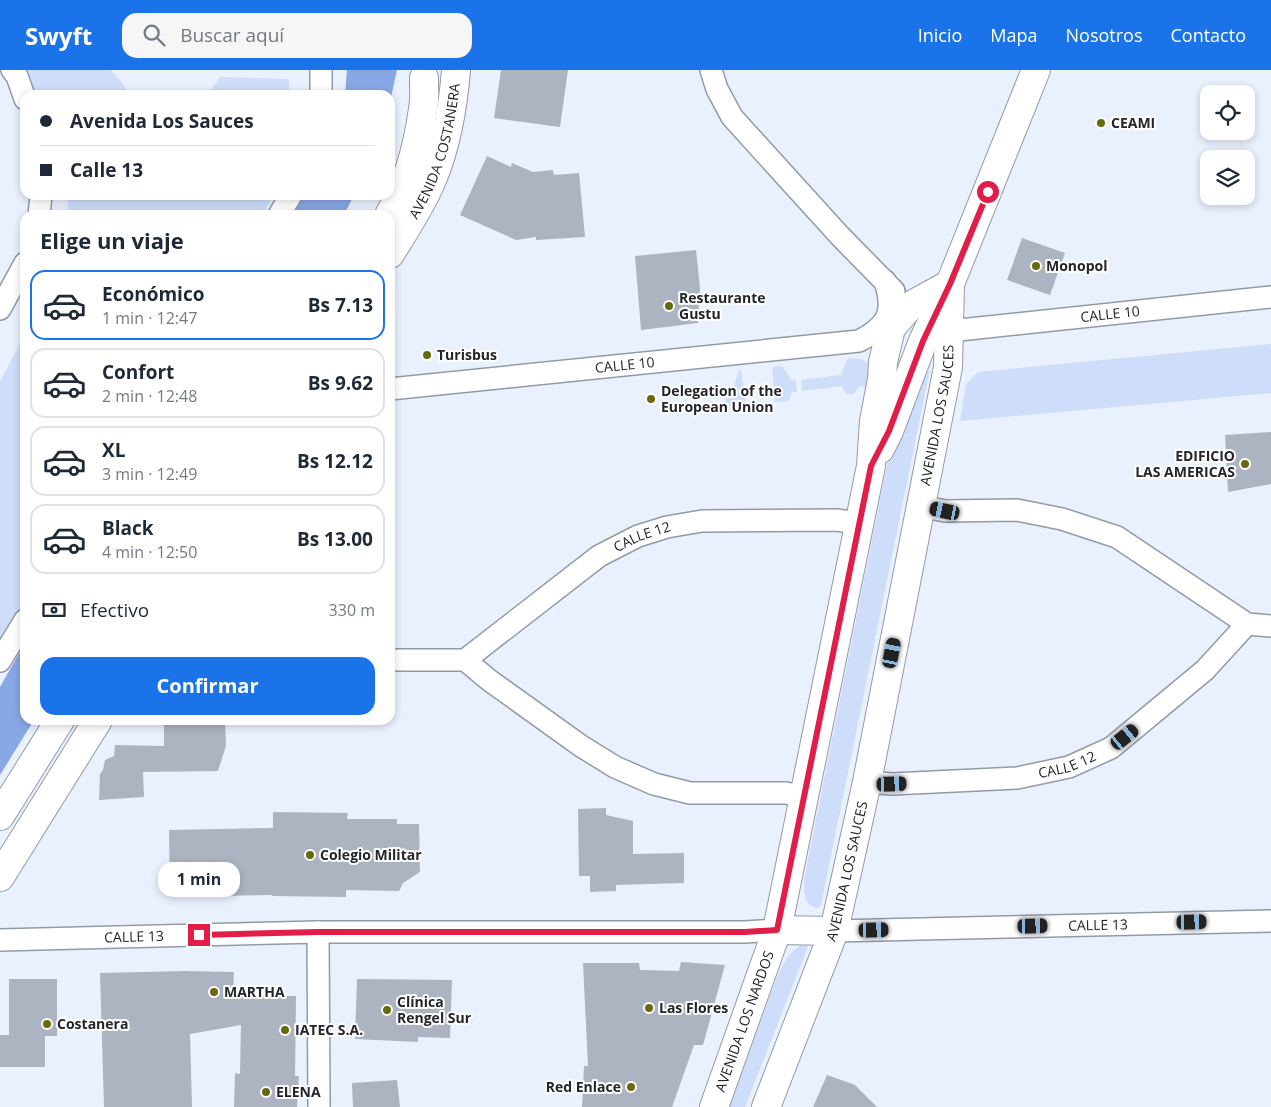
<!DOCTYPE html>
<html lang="es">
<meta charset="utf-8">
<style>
body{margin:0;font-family:"Open Sans",sans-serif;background:#f6f6f7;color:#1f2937;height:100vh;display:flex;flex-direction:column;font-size:19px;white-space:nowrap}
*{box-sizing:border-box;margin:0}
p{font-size:16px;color:#747a83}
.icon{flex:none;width:28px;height:28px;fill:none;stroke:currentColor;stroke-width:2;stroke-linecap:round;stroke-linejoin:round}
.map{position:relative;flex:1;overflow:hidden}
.drawer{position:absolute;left:20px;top:140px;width:375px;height:515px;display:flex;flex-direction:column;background:#fff;border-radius:15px;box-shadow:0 2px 8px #0003}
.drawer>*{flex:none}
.banner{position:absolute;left:20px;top:20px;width:375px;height:110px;border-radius:15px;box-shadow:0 2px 8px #0003;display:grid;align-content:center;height:110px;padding:0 20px;background:#fff}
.tools{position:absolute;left:1200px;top:15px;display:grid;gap:10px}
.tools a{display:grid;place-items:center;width:55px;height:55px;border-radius:10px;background:#fff;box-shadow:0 2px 8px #0003;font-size:25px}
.end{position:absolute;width:22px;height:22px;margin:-11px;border:6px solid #e11d48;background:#fff;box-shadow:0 0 0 2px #fff}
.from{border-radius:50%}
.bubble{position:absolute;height:35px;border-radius:15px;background:#fff;box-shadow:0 2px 8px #0003;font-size:16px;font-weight:700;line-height:35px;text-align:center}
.car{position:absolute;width:15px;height:30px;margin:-15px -8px;border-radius:6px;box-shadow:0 0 4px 1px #0007;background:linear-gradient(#222 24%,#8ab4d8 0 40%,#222 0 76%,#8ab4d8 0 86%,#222 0)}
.banner b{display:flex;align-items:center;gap:18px;height:48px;font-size:19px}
.banner b+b{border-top:1px solid #e0e1e3}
.banner i{width:12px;height:12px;background:#1f2937}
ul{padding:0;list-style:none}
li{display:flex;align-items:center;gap:15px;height:70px;margin:0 10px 8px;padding:0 10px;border:2px solid #e0e1e3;border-radius:15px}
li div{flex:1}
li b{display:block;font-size:19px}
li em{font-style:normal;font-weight:700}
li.selected{border-color:#1a73e8}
li>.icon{width:45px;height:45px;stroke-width:1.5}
h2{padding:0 20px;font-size:22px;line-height:60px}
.pay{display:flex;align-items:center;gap:12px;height:55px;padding:0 20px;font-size:19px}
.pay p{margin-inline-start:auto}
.button{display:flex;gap:10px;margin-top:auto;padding:10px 20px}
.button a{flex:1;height:58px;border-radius:15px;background:#1a73e8;color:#fff;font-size:20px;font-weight:700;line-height:58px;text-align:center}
header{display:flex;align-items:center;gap:30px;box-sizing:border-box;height:70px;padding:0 25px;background:#1a73e8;color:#fff}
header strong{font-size:24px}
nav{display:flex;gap:28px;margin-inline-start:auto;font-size:18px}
.search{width:350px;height:45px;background:#f6f6f7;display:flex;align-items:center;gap:12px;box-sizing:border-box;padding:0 18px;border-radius:15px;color:#747a83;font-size:19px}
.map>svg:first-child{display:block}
.green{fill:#ceddfa}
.water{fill:#88a7e5}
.building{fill:#adb4c1}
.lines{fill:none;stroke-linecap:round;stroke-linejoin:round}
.street-casing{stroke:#939aa7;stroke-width:24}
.secondary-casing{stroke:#939aa7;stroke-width:30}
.street{stroke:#fff;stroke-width:21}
.secondary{stroke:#fff;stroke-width:28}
.route{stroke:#e11d48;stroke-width:6}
.poi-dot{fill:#656a0d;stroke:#fff;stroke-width:2}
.labels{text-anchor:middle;stroke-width:4;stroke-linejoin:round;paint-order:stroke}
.poi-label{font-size:14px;font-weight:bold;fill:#22252a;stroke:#fff;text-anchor:start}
.street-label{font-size:14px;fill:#22252a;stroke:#fff}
</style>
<header>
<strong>Swyft</strong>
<div class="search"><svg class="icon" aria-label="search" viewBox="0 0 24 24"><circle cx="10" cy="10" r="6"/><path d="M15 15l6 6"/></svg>Buscar aquí</div>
<nav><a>Inicio</a><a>Mapa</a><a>Nosotros</a><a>Contacto</a></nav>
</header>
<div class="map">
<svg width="1271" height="1037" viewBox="0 0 1271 1037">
<rect width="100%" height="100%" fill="#e9f0fe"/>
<!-- green -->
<g class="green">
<path d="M23 0H111L123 14 129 25H34Z"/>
<path d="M220 7 289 9V25H207Z"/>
<path d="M68 125H273L263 145H68Z"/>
<path d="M25 264V543L0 587V312Z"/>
<path d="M1271 274V323L960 351 966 314 978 302Z"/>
<path d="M848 288 861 289 870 294 869 317 859 316 854 324H846L842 316 802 321 801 310 841 305Z"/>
<path d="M782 296 792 311 796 310 797 322H792L789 331 775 332 772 297Z"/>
<path d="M930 299 821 835 818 838C803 836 804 822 804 810L889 385 914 319Z"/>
<path d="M739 300H741L746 335 726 337 724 317 734 316Z"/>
<path d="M801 875H807L808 877 745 1037H729L777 907C783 894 788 883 801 875Z"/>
</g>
<!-- water -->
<g class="water">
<path d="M347 0H397L390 32V25H345Z"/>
<path d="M299 125H354L344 145H289Z"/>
<path d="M25 573V650H34L0 705V617Z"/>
</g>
<!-- building -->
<g class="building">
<path d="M501 0H568L560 57 494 48Z"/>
<path d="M487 86 511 97 512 93 533 102 553 100 554 105 579 103 585 167 536 170V167L516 170 460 145Z"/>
<path d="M1022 168 1065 183 1050 225 1007 210Z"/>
<path d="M696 180 700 218 698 253 641 260 635 186Z"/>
<path d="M1271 362V414L1228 422 1225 365Z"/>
<path d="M164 650H225L226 676 218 701 143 702 144 727 99 730 100 704 103 700 105 690 114 686 115 675 164 676Z"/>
<path d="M606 738V745L633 751V784L684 783V813L616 815V821L590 822V806H579L578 739Z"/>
<path d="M273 742 348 743 347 749H397V754H419L420 802 403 813 399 821 346 820V827L272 826V825L170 827 169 760 273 758Z"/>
<path d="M681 892 725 895 703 975H694L672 1037H582L584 996H588L583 893H639L640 900 679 901Z"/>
<path d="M185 901 234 902 233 925 296 926 295 1006H299L297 1037H234L235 1003 240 1004 241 955 190 964 192 1037H104L100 903Z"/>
<path d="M9 909H57V966H45V997H0V965H9Z"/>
<path d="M357 909 452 910 450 968 418 967V972L355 969Z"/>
<path d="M827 1005 855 1015 877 1037H813Z"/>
<path d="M397 1010 400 1037H353L352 1013Z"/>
</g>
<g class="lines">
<defs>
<g id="street">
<path d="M12 0 17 6 25 29"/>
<path d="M321 0V25"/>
<path d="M711 0 717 19 732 47 840 166 894 221"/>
<path d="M39 145 41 125"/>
<path d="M279 145 291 125"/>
<path d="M0 239 25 193"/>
<path id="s1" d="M950 261 1271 227"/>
<path id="s2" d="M390 319 859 271C888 256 895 243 885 211"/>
<path d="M921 436 945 441 1017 440 1062 449 1117 467 1247 554 1271 556"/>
<path id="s3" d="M390 590H465L599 486 638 466 667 457 702 451 836 450 859 453"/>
<path d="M465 590 489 610 581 676 615 697 654 714 690 723H786L805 727"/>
<path d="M0 591 25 550"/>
<path id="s4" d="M867 712 892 714 1017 708 1069 697 1111 678 1205 600 1247 554"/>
<path id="s5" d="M834 861 1271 851"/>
<path d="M318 862 319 1037"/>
<path id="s6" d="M0 870 318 862H745L777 860"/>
</g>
<g id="secondary">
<path d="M389 145C408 115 418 74 423 39 425 29 424 18 424 8"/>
<path id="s7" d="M390 184C405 160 421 136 432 110 447 74 453 38 456 0"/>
<path d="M880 379 889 361 923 271 950 214 1036 0"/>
<path d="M0 746 60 650"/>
<path d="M0 807 98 650"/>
<path d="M777 860 834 861"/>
<path id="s8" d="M714 1037 777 860 871 396 874 351 882 309 883 292 891 258 910 236 950 214"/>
<path id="s9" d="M766 1037 834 861 867 712 948 297 950 214"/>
</g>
</defs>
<!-- street casing -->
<use href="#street" class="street-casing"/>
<!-- secondary casing -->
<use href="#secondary" class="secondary-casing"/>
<!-- street -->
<use href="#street" class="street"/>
<!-- secondary -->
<use href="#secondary" class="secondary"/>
</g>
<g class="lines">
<!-- route -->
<path class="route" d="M199 865 318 862H745L777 860 871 396 889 361 923 271 950 214 988 122"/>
</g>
<!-- markers -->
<g class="poi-dot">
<circle cx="1101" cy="53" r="5"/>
<circle cx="1036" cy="196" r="5"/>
<circle cx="669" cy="236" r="5"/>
<circle cx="427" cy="285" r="5"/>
<circle cx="651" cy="329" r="5"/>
<circle cx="1245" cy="394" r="5"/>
<circle cx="310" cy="785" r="5"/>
<circle cx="214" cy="922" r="5"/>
<circle cx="649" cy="938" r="5"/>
<circle cx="387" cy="940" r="5"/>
<circle cx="47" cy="954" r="5"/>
<circle cx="285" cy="960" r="5"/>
<circle cx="631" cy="1017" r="5"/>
<circle cx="266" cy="1022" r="5"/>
</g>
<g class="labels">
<!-- poi labels -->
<g class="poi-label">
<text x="1111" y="58">CEAMI</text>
<text x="1046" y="201">Monopol</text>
<text x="679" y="233">Restaurante<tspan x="679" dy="16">Gustu</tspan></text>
<text x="437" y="290">Turisbus</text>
<text x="661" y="326">Delegation of the<tspan x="661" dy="16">European Union</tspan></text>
<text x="1235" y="391" text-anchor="end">EDIFICIO<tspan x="1235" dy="16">LAS AMERICAS</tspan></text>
<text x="320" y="790">Colegio Militar</text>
<text x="224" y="927">MARTHA</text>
<text x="397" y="937">Clínica<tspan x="397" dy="16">Rengel Sur</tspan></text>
<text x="659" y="943">Las Flores</text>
<text x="57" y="959">Costanera</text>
<text x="295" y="965">IATEC S.A.</text>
<text x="621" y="1022" text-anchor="end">Red Enlace</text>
<text x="276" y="1027">ELENA</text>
</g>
<!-- street labels -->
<g class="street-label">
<text dy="5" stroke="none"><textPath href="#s7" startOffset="114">AVENIDA COSTANERA</textPath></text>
<text dy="5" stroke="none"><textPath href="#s1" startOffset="161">CALLE 10</textPath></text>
<text dy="5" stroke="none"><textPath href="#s2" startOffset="236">CALLE 10</textPath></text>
<text dy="5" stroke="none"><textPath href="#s9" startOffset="715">AVENIDA LOS SAUCES</textPath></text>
<text dy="5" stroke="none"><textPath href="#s3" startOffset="292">CALLE 12</textPath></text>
<text dy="5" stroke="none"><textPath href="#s4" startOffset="202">CALLE 12</textPath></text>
<text dy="5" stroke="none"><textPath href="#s9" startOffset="250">AVENIDA LOS SAUCES</textPath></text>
<text dy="5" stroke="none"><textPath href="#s5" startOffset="264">CALLE 13</textPath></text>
<text dy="5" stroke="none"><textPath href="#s6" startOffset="134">CALLE 13</textPath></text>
<text dy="5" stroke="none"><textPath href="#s8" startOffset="91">AVENIDA LOS NARDOS</textPath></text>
</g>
</g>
</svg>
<div class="tools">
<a><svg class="icon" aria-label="locate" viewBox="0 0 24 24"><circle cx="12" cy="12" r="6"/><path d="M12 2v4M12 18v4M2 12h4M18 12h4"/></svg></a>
<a><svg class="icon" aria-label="layers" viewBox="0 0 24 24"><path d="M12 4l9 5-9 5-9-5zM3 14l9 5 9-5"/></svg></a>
</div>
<i class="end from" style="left:988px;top:122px"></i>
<i class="end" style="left:199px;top:865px"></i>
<div class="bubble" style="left:158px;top:792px;width:82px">1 min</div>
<i class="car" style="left:945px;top:441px;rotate:282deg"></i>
<i class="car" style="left:892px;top:583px;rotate:11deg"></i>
<i class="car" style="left:1125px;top:667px;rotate:51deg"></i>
<i class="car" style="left:892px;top:714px;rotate:88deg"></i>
<i class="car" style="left:1192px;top:852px;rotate:89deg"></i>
<i class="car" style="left:1033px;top:856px;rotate:89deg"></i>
<i class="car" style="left:874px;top:860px;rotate:89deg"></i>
<div class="banner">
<b><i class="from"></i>Avenida Los Sauces</b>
<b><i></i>Calle 13</b>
</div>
<section class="drawer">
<h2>Elige un viaje</h2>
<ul>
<li class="selected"><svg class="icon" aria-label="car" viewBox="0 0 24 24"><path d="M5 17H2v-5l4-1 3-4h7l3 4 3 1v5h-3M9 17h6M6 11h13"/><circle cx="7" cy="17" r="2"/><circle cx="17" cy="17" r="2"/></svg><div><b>Económico</b><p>1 min · 12:47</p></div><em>Bs 7.13</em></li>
<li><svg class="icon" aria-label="car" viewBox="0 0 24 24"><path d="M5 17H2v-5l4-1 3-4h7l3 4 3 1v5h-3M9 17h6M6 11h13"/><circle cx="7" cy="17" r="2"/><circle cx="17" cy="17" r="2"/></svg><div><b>Confort</b><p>2 min · 12:48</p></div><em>Bs 9.62</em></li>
<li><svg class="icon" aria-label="car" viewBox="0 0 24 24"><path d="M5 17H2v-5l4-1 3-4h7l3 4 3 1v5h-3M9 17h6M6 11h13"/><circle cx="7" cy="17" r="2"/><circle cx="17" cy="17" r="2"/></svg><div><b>XL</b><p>3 min · 12:49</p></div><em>Bs 12.12</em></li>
<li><svg class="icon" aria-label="car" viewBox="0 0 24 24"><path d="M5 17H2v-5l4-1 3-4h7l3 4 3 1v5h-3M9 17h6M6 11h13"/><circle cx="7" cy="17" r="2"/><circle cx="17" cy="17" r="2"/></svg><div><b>Black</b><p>4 min · 12:50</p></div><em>Bs 13.00</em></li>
</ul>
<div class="pay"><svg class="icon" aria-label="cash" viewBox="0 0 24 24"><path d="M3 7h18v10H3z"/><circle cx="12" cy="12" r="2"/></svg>Efectivo<p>330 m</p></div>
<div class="button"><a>Confirmar</a></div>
</section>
</div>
